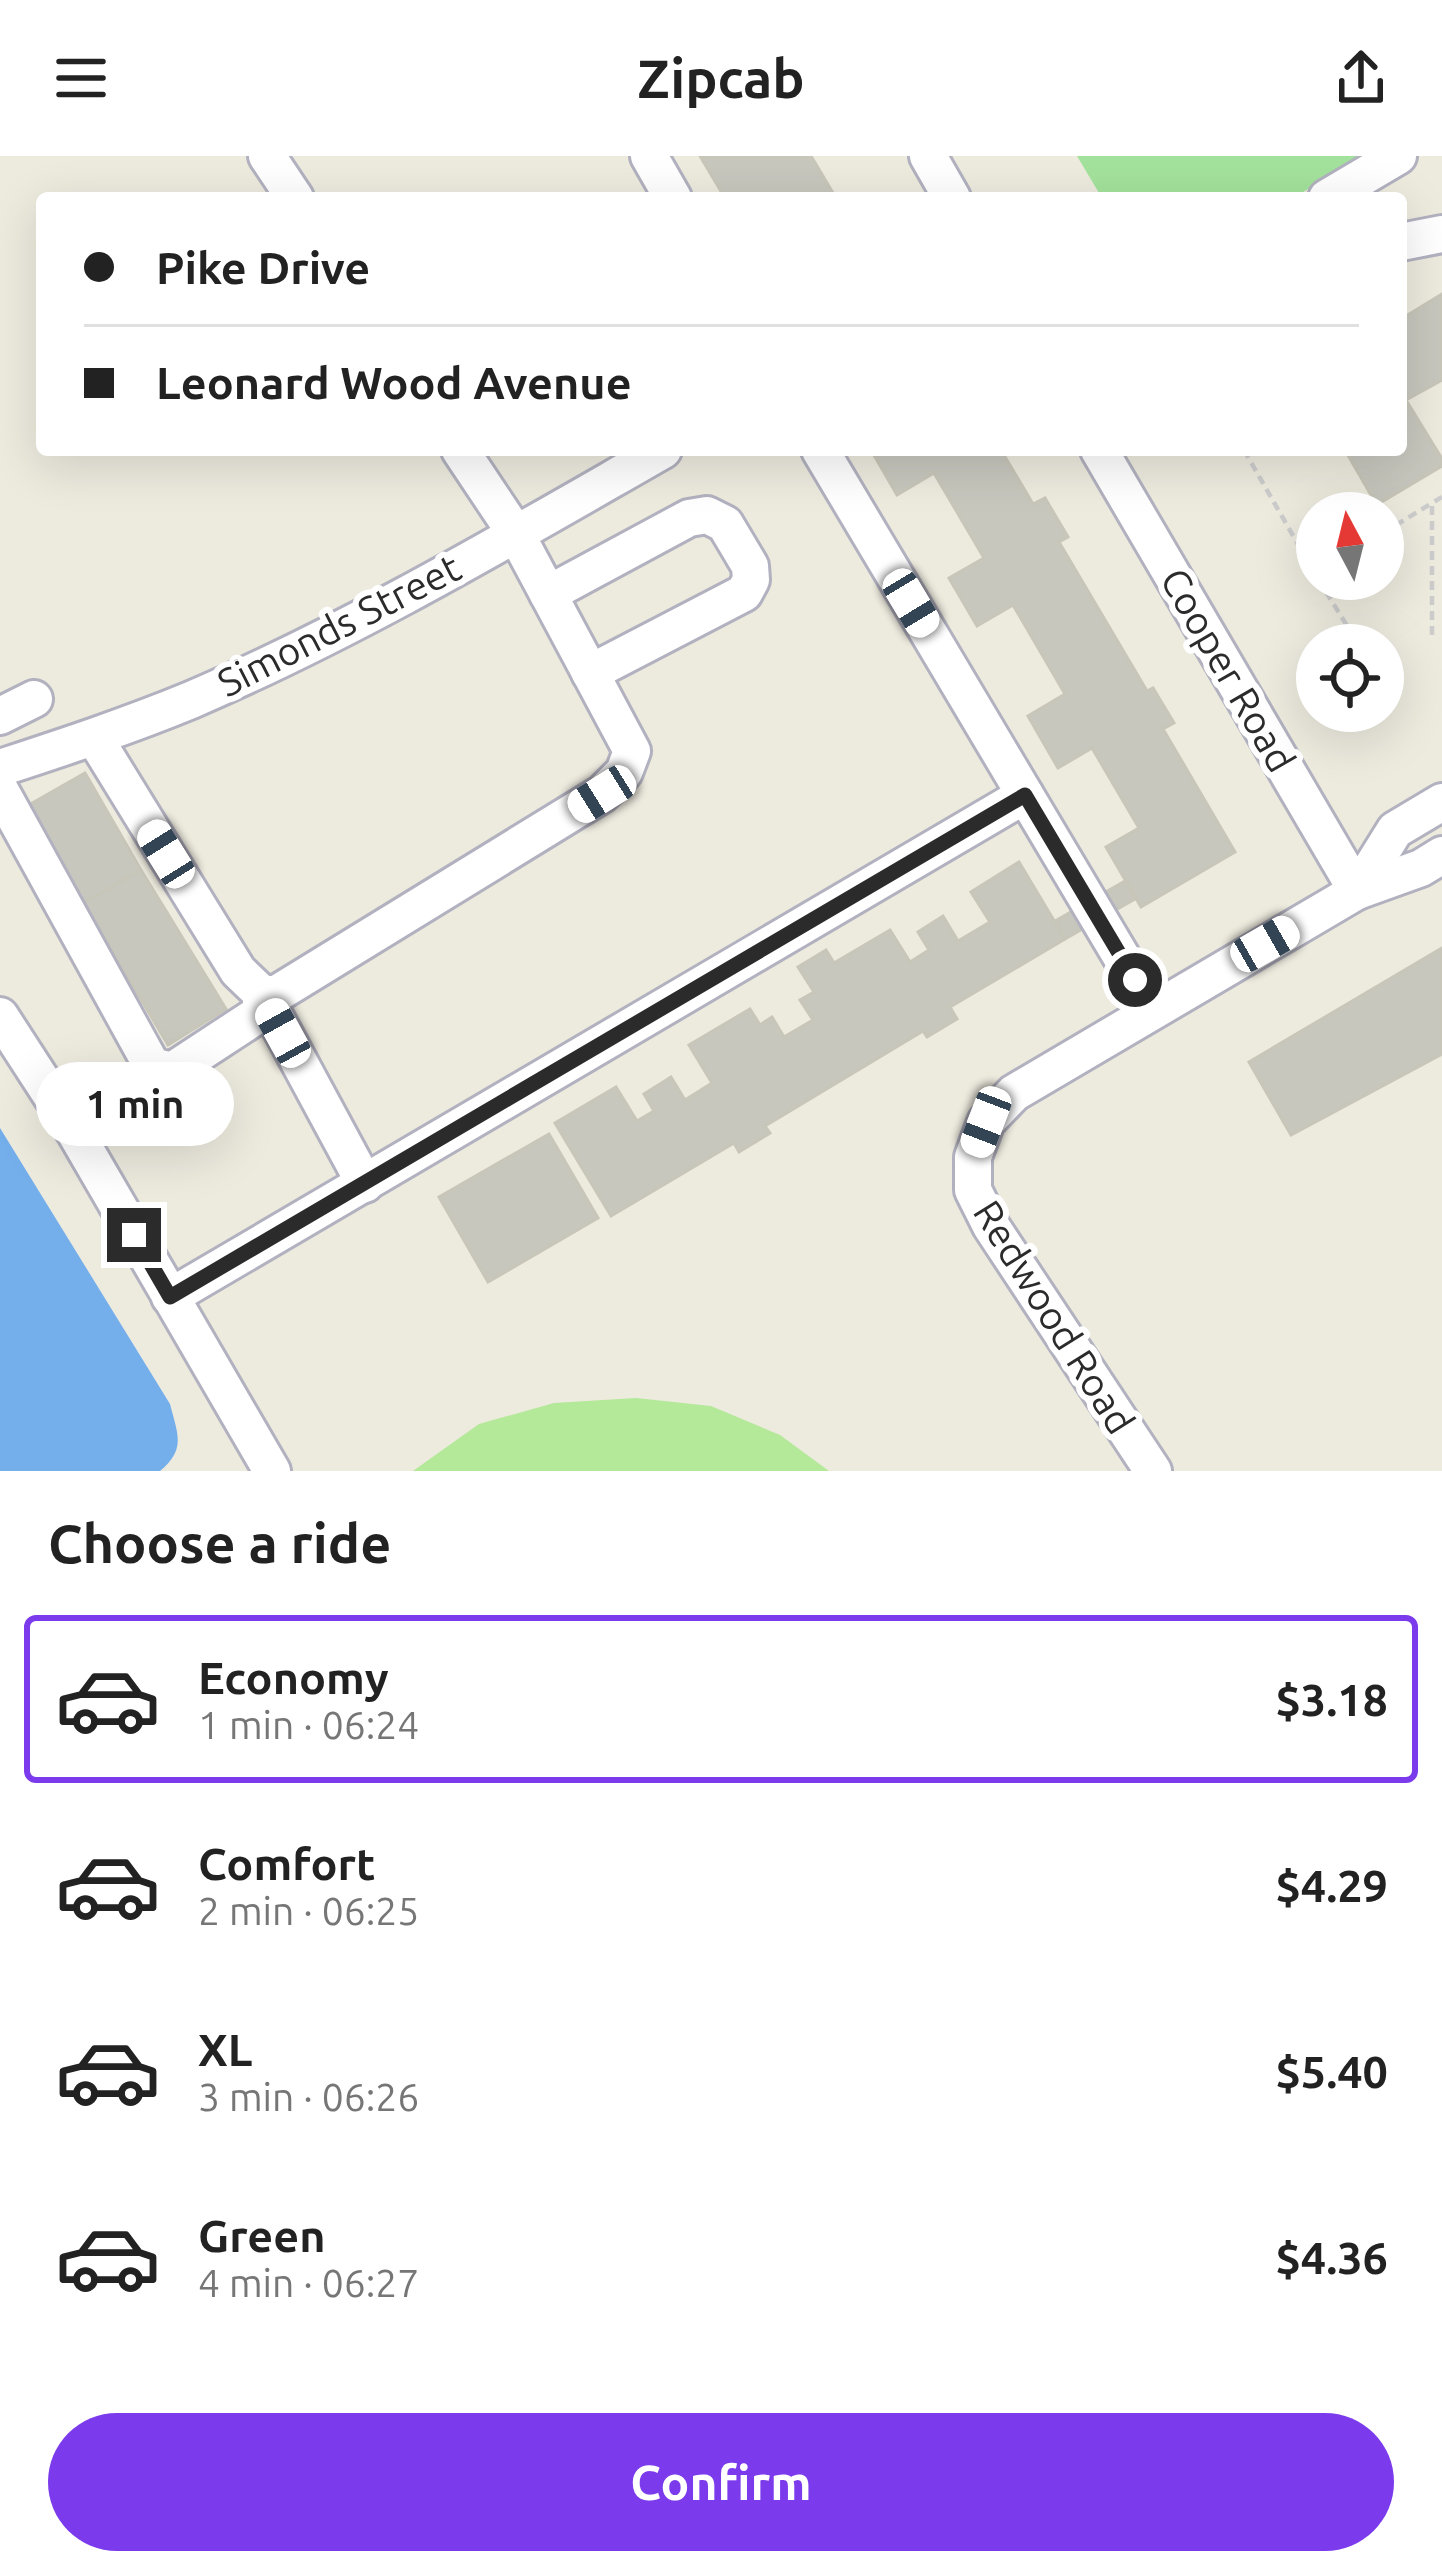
<!DOCTYPE html>
<meta charset="utf-8">
<style>
body{margin:0;font-family:Ubuntu,sans-serif;background:#f6f6f6;color:#222;height:100vh;display:flex;flex-direction:column;font-size:45px;white-space:nowrap}
*{box-sizing:border-box;margin:0}
p{font-size:39px;color:#767676}
.icon{flex:none;width:66px;height:66px;fill:none;stroke:currentColor;stroke-width:2;stroke-linecap:round;stroke-linejoin:round}
.map{position:relative;height:1315px;overflow:hidden}
.sheet{display:flex;flex-direction:column;background:#fff;flex:1}
.sheet>*{flex:none}
.guide{position:absolute;left:36px;top:36px;width:1371px;height:264px;border-radius:12px;box-shadow:0 12px 48px #0002;display:grid;align-content:center;height:264px;padding:0 48px;background:#fff}
.needle{width:78px;rotate:353deg}
.controls{position:absolute;left:1296px;top:336px;display:grid;gap:24px}
.controls a{display:grid;place-items:center;width:108px;height:108px;border-radius:50%;background:#fff;box-shadow:0 12px 48px #0002;font-size:60px}
.end{position:absolute;width:54px;height:54px;margin:-27px;border:15px solid #2b2b2b;background:#fff;box-shadow:0 0 0 6px #fff}
.from{border-radius:50%}
.bubble{position:absolute;height:84px;border-radius:42px;background:#fff;box-shadow:0 12px 48px #0002;font-size:39px;font-weight:700;line-height:84px;text-align:center}
.car{position:absolute;width:36px;height:72px;margin:-36px -18px;border-radius:15px;box-shadow:0 0 9px 3px #0007;background:linear-gradient(#fff 24%,#345 0 40%,#fff 0 76%,#345 0 86%,#fff 0)}
.guide b{display:flex;align-items:center;gap:42px;height:114px;font-size:45px}
.guide b+b{border-top:3px solid #e0e0e0}
.guide i{width:30px;height:30px;background:#222}
ul{padding:0;list-style:none}
li{display:flex;align-items:center;gap:36px;height:168px;margin:0 24px 18px;padding:0 24px;border:6px solid transparent;border-radius:12px}
li div{flex:1}
li b{display:block;font-size:45px}
li em{font-style:normal;font-weight:700}
li.selected{border-color:#7c3aed}
li>.icon{width:108px;height:108px;stroke-width:1.5}
h2{padding:0 48px;font-size:54px;line-height:144px}
.action{display:flex;gap:24px;margin-top:auto;padding:24px 48px}
.action a{flex:1;height:138px;border-radius:72px;background:#7c3aed;color:#fff;font-size:48px;font-weight:700;line-height:138px;text-align:center}
header{display:flex;justify-content:space-between;align-items:center;height:156px;padding:0 48px;background:#fff;font-size:54px;font-weight:700}
.map>svg:first-child{display:block}
.green{fill:#a3e29c}
.pitch{fill:#b3e998}
.water{fill:#74afec}
.building{fill:#c8c7be;stroke:#c8c6b8;stroke-width:3}
.lines{fill:none;stroke-linecap:round;stroke-linejoin:round}
.minor-casing{stroke:#b2b1bf;stroke-width:42}
.path{stroke:#ccc;stroke-width:4.5;stroke-dasharray:9 6;stroke-linecap:butt}
.minor{stroke:#fff;stroke-width:36}
.route{stroke:#2b2b2b;stroke-width:15}
.labels{text-anchor:middle;stroke-width:12;stroke-linejoin:round;paint-order:stroke}
.street-label{font-size:39px;fill:#2b2b2b;stroke:#fff}
</style>
<header><svg class="icon" aria-label="menu" viewBox="0 0 24 24"><path d="M4 6h16M4 12h16M4 18h16"/></svg>Zipcab<svg class="icon" aria-label="share" viewBox="0 0 24 24"><path d="M12 15V3M7 8l5-5 5 5M5 13v7h14v-7"/></svg></header>
<div class="map">
<svg width="1442" height="1315" viewBox="0 0 1442 1315">
<rect width="100%" height="100%" fill="#edeade"/>
<!-- green -->
<path class="green" d="M1077 0H1364L1293 42H1102Z"/>
<!-- pitch -->
<path class="pitch" d="M636 1242 711 1250 780 1279 829 1315H413L479 1268 554 1247Z"/>
<!-- water -->
<path class="water" d="M0 972 170 1248C178 1279 186 1293 160 1315H0Z"/>
<!-- building -->
<g class="building">
<path d="M700 0H811L836 42H757L754 37 746 42H725Z"/>
<path d="M1442 138V224L1406 244 1442 303V310L1380 347 1375 346 1345 294H1401V163Z"/>
<path d="M871 294H1001L1033 348 1045 342 1068 381 1059 386 1147 535 1153 532 1174 567 1163 573 1235 696 1141 751 1106 691 1139 672 1092 592 1058 612 1028 560 1065 538 1013 449 977 470 949 422 984 402 934 317 897 339Z"/>
<path d="M85 617 141 714 84 747 27 650Z"/>
<path d="M1019 706 1065 783 950 851 957 863 927 881 923 875 765 970 770 977 739 996 734 987 611 1060 555 967 616 931 637 965 654 955 644 938 671 921 685 944 712 927 689 889 750 853 760 869 772 861 784 881 813 864 800 844 814 836 798 811 826 794 834 807 890 774 910 806 929 794 918 776 943 760 958 785 990 766 971 736Z"/>
<path d="M141 714 226 853 168 889 84 747Z"/>
<path d="M1125 725 1135 743 1065 783 1055 765Z"/>
<path d="M1442 792V898L1291 979 1249 906Z"/>
<path d="M549 978 598 1062 488 1126 439 1041Z"/>
</g>
<g class="lines">
<defs>
<g id="minor">
<path d="M267 0 295 42"/>
<path d="M649 0 673 42"/>
<path d="M928 0 952 42"/>
<path d="M1327 42 1398 0"/>
<path d="M1401 86 1442 78"/>
<path d="M820 294 1153 854"/>
<path d="M1099 294 1357 735"/>
<path d="M548 438 689 362 707 359 725 368 750 410 751 424 744 437 590 517"/>
<path d="M0 560 34 543"/>
<path d="M94 581 238 815 263 839 278 837 602 638 624 616 632 595 516 378 460 294"/>
<path d="M0 612C64 591 128 570 191 544 354 474 509 382 663 294"/>
<path d="M0 634 152 910 172 915 259 858 263 839"/>
<path d="M1357 735 1395 674 1442 646"/>
<path d="M263 839 365 1028"/>
<path d="M0 860 75 976 272 1315"/>
<path d="M170 1141 1025 639"/>
<path d="M1153 1315 991 1070 973 1034V1001L986 966 1014 937 1357 735 1421 712 1442 699"/>
</g>
</defs>
<!-- minor casing -->
<use href="#minor" class="minor-casing"/>
<!-- path -->
<g class="path">
<path d="M1244 294 1315 418"/>
<path d="M1383 377 1432 347"/>
<path d="M1318 423 1359 489"/>
<path d="M1432 479V347L1442 341"/>
</g>
<!-- minor -->
<use href="#minor" class="minor"/>
</g>
<g class="lines">
<!-- route -->
<path class="route" d="M134 1079 170 1141 1025 639 1135 824"/>
</g>
<g class="labels">
<!-- street labels -->
<g class="street-label">
<text transform="translate(339 469) rotate(-27)" y="14">Simonds Street</text>
<text transform="translate(1228 514) rotate(60)" y="14">Cooper Road</text>
<text transform="translate(1054 1161) rotate(58)" y="14">Redwood Road</text>
</g>
</g>
</svg>
<div class="controls">
<a><svg class="needle" viewBox="-14 -14 28 28"><path d="M0-13l5 13h-10z" fill="#e53935"/><path d="M0 13l5-13h-10z" fill="#767676"/></svg></a>
<a><svg class="icon" aria-label="locate" viewBox="0 0 24 24"><circle cx="12" cy="12" r="6"/><path d="M12 2v4M12 18v4M2 12h4M18 12h4"/></svg></a>
</div>
<i class="end from" style="left:1135px;top:824px"></i>
<i class="end" style="left:134px;top:1079px"></i>
<div class="bubble" style="left:36px;top:906px;width:198px">1 min</div>
<i class="car" style="left:911px;top:447px;rotate:149deg"></i>
<i class="car" style="left:602px;top:638px;rotate:238deg"></i>
<i class="car" style="left:166px;top:698px;rotate:328deg"></i>
<i class="car" style="left:1265px;top:788px;rotate:60deg"></i>
<i class="car" style="left:283px;top:877px;rotate:331deg"></i>
<i class="car" style="left:986px;top:966px;rotate:201deg"></i>
<div class="guide">
<b><i class="from"></i>Pike Drive</b>
<b><i></i>Leonard Wood Avenue</b>
</div>
</div>
<section class="sheet">
<h2>Choose a ride</h2>
<ul>
<li class="selected"><svg class="icon" aria-label="car" viewBox="0 0 24 24"><path d="M5 17H2v-5l4-1 3-4h7l3 4 3 1v5h-3M9 17h6M6 11h13"/><circle cx="7" cy="17" r="2"/><circle cx="17" cy="17" r="2"/></svg><div><b>Economy</b><p>1 min · 06:24</p></div><em>$3.18</em></li>
<li><svg class="icon" aria-label="car" viewBox="0 0 24 24"><path d="M5 17H2v-5l4-1 3-4h7l3 4 3 1v5h-3M9 17h6M6 11h13"/><circle cx="7" cy="17" r="2"/><circle cx="17" cy="17" r="2"/></svg><div><b>Comfort</b><p>2 min · 06:25</p></div><em>$4.29</em></li>
<li><svg class="icon" aria-label="car" viewBox="0 0 24 24"><path d="M5 17H2v-5l4-1 3-4h7l3 4 3 1v5h-3M9 17h6M6 11h13"/><circle cx="7" cy="17" r="2"/><circle cx="17" cy="17" r="2"/></svg><div><b>XL</b><p>3 min · 06:26</p></div><em>$5.40</em></li>
<li><svg class="icon" aria-label="car" viewBox="0 0 24 24"><path d="M5 17H2v-5l4-1 3-4h7l3 4 3 1v5h-3M9 17h6M6 11h13"/><circle cx="7" cy="17" r="2"/><circle cx="17" cy="17" r="2"/></svg><div><b>Green</b><p>4 min · 06:27</p></div><em>$4.36</em></li>
</ul>
<div class="action"><a>Confirm</a></div>
</section>
